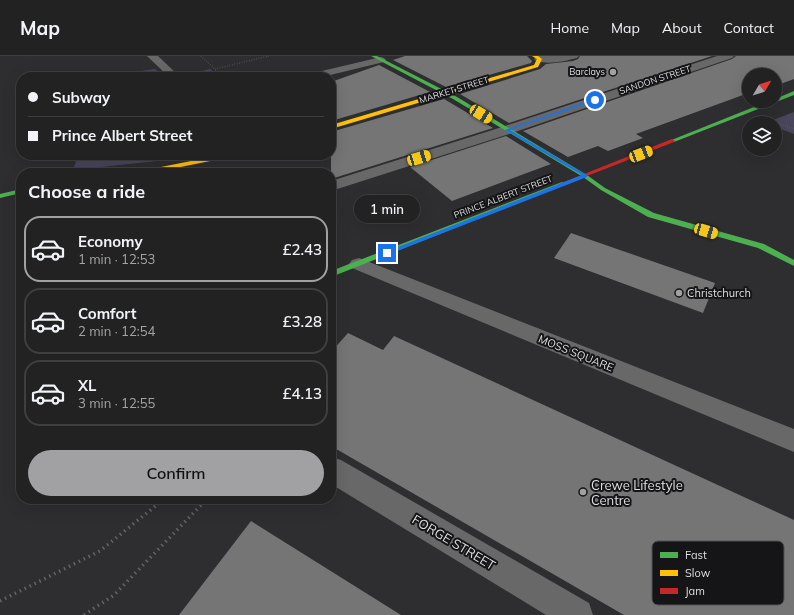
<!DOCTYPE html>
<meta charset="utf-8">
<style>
body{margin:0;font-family:Mulish,sans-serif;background:#2a2a2b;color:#f1f3f6;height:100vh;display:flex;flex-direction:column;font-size:15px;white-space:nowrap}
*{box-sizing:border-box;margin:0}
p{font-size:13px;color:#a2a4a6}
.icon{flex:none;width:22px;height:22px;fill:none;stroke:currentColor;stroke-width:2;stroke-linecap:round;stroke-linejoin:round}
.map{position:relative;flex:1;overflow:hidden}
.details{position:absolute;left:16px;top:112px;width:320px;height:336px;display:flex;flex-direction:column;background:#222223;border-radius:16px;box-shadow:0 4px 16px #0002,0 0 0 1px #3f3f41}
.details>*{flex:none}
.hud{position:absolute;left:16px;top:16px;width:320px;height:88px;border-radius:16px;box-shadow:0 4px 16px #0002,0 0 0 1px #3f3f41;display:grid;align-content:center;height:88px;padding:0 12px;background:#222223}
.needle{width:26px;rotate:51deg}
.buttons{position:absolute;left:742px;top:12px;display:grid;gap:8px}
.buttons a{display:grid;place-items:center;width:40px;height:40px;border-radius:50%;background:#222223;box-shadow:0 4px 16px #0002,0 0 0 1px #3f3f41;font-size:20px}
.end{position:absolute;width:18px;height:18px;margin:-9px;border:5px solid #1a73e8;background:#fff;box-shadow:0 0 0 2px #fff}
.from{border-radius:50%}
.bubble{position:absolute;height:28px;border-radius:14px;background:#222223;box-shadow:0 4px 16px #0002,0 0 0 1px #3f3f41;font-size:13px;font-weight:600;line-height:28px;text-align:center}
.car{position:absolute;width:12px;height:24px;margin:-12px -6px;border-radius:5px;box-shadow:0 0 3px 1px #0007;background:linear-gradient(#f5c518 24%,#345 0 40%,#f5c518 0 76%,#345 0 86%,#f5c518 0)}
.hud b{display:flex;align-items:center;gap:14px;height:38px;font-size:15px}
.hud b+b{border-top:1px solid #3f3f41}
.hud i{width:10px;height:10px;background:#f1f3f6}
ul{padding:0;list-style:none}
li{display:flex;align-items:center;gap:12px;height:66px;margin:0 8px 6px;padding:0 4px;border:2px solid #3f3f41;border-radius:16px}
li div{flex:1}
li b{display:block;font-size:15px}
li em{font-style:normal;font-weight:600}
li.active{border-color:#a1a1a3}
li>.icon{width:36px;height:36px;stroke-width:1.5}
h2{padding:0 12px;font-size:18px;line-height:48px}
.action{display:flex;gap:8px;margin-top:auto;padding:8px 12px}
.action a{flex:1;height:46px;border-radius:24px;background:#a1a1a3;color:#111;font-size:16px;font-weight:600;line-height:46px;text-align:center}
header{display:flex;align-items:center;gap:24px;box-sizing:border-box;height:56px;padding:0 20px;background:#222223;border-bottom:1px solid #3f3f41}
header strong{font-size:19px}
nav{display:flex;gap:22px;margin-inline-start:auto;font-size:14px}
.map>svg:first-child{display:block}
.green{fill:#49465c}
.building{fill:#767576}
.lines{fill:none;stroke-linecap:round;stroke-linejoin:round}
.path-far1{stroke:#646365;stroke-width:1.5;stroke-dasharray:0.5 2;stroke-linecap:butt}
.path{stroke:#646365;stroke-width:3.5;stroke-dasharray:1.5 4;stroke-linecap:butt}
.lane{fill:#686869;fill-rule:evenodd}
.street{fill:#686869;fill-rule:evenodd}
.fast{fill:#4caf50;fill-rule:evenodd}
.slow{fill:#ffc107;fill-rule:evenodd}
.jam{fill:#c62828;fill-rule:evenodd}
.route{fill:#1a73e8}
.poi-dot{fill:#a1a1a3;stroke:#151517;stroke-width:1.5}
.labels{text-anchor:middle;stroke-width:4;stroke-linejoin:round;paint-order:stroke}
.far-poi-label{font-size:9px;fill:#dfdfe2;stroke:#151517;text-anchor:end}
.far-street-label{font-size:9px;fill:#dfdfe2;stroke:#151517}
.poi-label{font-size:11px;fill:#dfdfe2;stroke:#151517;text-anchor:start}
.street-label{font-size:11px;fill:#dfdfe2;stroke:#151517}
.near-poi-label{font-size:13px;fill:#dfdfe2;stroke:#151517;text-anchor:start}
.near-street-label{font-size:13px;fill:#dfdfe2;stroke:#151517}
.key{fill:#151517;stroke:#525254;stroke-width:1}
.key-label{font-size:11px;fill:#dfdfe2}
</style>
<header>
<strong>Map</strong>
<nav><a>Home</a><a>Map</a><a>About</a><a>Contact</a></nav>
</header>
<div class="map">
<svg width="794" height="559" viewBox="0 0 794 559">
<rect width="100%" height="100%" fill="#2e2d2f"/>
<!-- green -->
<g class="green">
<path d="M155 13 165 21H99Z"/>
<path d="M210 13 218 21H178Z"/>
<path d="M794 56V78L775 71V67H765Z"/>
<path d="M78 99H179L157 105 73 114Z"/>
</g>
<!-- building -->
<g class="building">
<path d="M405 0H527L532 5 531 7 446 31 393 4Z"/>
<path d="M580 0H712L509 67 460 38 540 13 546 8 573 5 578 3Z"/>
<path d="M736 0H794V23L775 30V19H749V40L743 39 636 78 643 82 608 95 598 90 568 101 523 75 732 3Z"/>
<path d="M379 9 430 36 331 65V26Z"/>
<path d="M444 43 493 72 331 123V76Z"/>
<path d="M506 80 551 108 452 145 410 111Z"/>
<path d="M571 177 715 227 703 257 554 202Z"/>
<path d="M348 277 383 294 394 280 794 464V559H624L331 390V296Z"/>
<path d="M251 465 401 559H179Z"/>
</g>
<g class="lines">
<!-- path-far1 -->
<g class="path-far1">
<path d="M201 0 223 21"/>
<path d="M215 13 269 0"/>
<path d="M778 67 794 73"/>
</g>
<!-- path -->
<g class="path">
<path d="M0 545 100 495 164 443"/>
<path d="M84 559 114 539 207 443"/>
</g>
<!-- lane -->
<g class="lane">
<path d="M147 0H158L179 20 169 21Z"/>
<path d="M381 1 384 2 386 4 384 6 322 21H304L305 19Z"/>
</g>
<!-- street -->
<g class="street">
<path d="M538 0H579L577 2C565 5 549 9 536 5L534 3Z"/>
<path d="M717 0H734L732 2 512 77 331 135V125L502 71Z"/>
<path d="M359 202 794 373V396L352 212 349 208 352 204Z"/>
<path d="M331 401 341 404 589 547 593 559H546L331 428Z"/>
</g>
<!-- fast -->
<g class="fast">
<path d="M371 0H377L457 41 587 119 605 132 654 157 764 188 794 204V210L758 192 648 161 601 134 583 121 453 43Z"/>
<path d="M794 35V39L674 86 669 85 769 45H775V43Z"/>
<path d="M562 126 565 128 564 129 331 221V215Z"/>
<path d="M21 133V137L0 142V138Z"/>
</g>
<!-- slow -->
<g class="slow">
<path d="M532 0H538L542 3 538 11 331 73V69L534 9 537 3Z"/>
<path d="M221 99H233L230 101 151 117H138L141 115Z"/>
</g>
<!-- jam -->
<path class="jam" d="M672 83 675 85 674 86 564 129H560L559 128Z"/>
</g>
<!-- route -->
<path class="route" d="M594 43 597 44 510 74 587 119V121L389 198H385V196L582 119 505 74Z"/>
<!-- markers -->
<g class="poi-dot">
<circle cx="613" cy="16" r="4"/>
<circle cx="679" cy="237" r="4"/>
<circle cx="583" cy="436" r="4"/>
</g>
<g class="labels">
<!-- far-poi labels -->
<g class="far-poi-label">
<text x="605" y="19">Barclays</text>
</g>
<!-- far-street labels -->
<g class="far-street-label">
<text transform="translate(655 24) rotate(-18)" y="3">SANDON STREET</text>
<text transform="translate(454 34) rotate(-17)" y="3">MARKET STREET</text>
<text transform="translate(503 141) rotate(-21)" y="3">PRINCE ALBERT STREET</text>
</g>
<!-- poi labels -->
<g class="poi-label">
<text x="687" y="241">Christchurch</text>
</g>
<!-- street labels -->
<g class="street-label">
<text transform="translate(576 297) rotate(22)" y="4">MOSS SQUARE</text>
</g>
<!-- near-poi labels -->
<g class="near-poi-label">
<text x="591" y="434">Crewe Lifestyle<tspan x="591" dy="15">Centre</tspan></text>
</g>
<!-- near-street labels -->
<g class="near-street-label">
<text transform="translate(454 486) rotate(31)" y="5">FORGE STREET</text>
</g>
</g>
<!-- legend -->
<rect x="652" y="485" width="132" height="64" rx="6" class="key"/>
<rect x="660" y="496" width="18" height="6" fill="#4caf50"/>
<rect x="660" y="514" width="18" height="6" fill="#ffc107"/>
<rect x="660" y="532" width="18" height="6" fill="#c62828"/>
<g class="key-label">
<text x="685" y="503">Fast</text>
<text x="685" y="521">Slow</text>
<text x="685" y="539">Jam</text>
</g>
</svg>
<div class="buttons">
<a><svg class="needle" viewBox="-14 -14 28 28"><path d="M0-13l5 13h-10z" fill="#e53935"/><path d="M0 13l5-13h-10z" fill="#a2a4a6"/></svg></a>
<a><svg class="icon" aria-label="layers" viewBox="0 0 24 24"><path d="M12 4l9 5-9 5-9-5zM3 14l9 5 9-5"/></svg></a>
</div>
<i class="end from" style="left:595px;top:44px"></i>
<i class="end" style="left:387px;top:197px"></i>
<div class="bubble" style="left:354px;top:139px;width:66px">1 min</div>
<i class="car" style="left:481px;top:58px;rotate:121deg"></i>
<i class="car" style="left:641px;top:98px;rotate:69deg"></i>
<i class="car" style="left:419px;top:102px;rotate:73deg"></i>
<i class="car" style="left:706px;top:175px;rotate:106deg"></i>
<div class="hud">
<b><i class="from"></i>Subway</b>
<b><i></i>Prince Albert Street</b>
</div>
<section class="details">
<h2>Choose a ride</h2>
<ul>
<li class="active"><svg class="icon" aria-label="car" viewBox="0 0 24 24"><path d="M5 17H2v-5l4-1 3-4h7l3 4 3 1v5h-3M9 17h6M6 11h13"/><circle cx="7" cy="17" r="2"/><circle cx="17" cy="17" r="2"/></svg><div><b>Economy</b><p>1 min · 12:53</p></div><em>£2.43</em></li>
<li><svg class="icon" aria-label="car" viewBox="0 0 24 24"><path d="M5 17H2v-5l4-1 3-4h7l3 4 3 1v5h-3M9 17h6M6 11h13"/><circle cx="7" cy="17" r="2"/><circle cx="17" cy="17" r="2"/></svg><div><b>Comfort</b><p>2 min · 12:54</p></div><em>£3.28</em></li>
<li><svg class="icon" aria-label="car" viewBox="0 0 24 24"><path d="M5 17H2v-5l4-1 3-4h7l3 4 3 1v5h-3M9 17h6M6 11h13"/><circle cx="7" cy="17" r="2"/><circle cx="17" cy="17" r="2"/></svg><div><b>XL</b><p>3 min · 12:55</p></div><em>£4.13</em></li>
</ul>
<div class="action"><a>Confirm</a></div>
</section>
</div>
